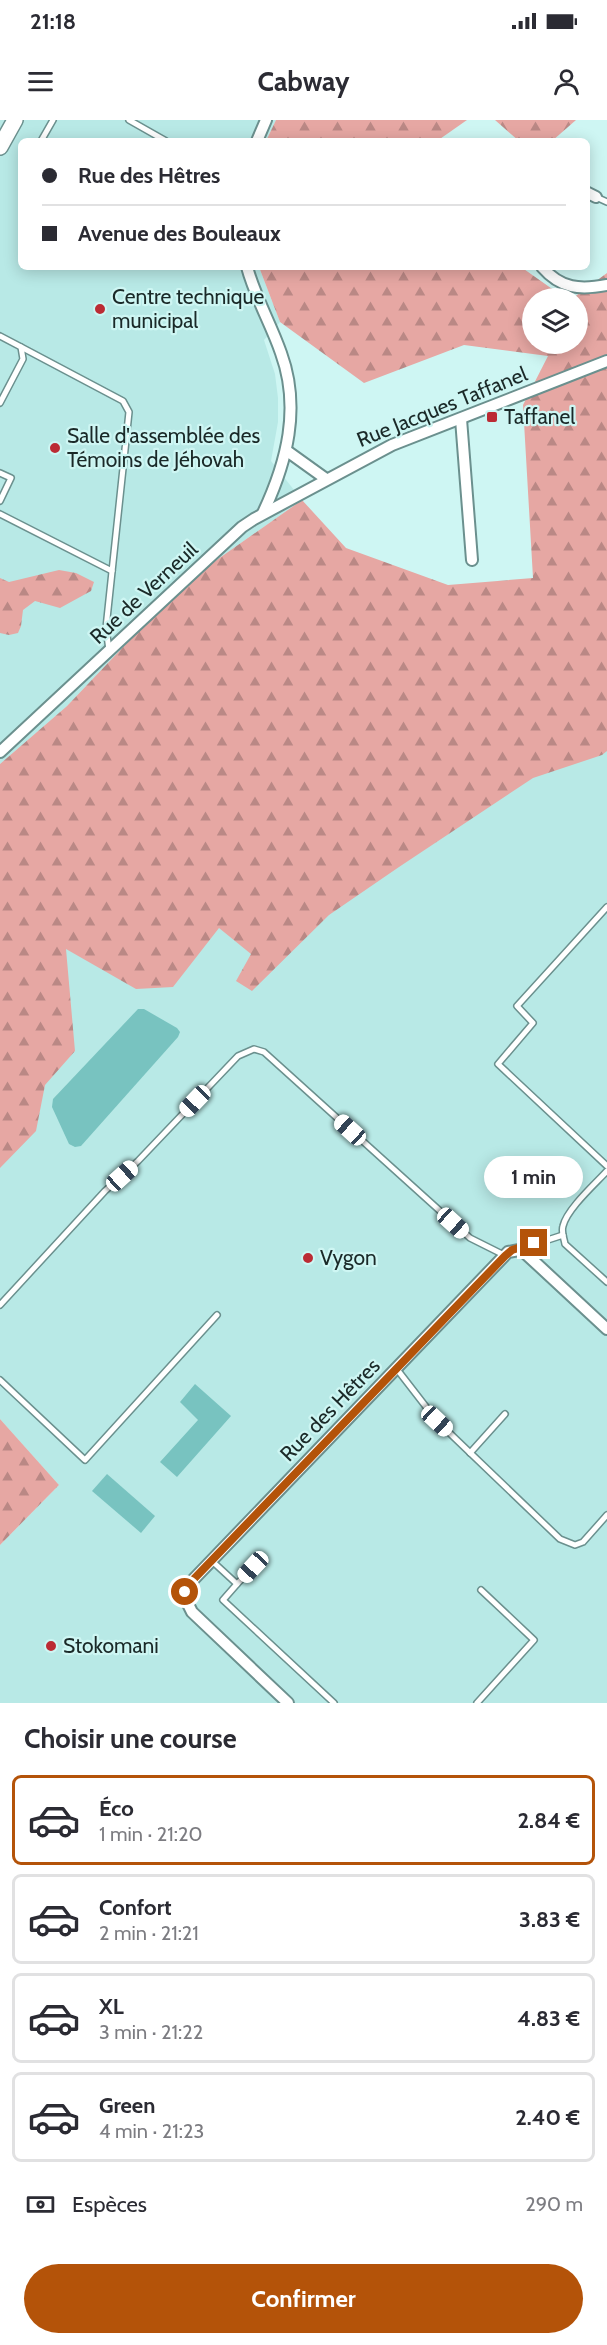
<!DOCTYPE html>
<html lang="fr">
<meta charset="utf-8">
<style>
body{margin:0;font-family:Cabin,sans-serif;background:#f2f2f3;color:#2b2b33;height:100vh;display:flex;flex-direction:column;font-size:22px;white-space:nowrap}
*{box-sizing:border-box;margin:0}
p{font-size:20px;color:#7c7c81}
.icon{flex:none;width:33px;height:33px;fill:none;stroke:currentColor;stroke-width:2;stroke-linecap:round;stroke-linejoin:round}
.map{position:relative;height:1583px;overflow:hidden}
.drawer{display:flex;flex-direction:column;background:#fff;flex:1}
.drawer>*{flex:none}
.guide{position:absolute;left:18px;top:18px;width:572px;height:132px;border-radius:9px;box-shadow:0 3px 15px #0003;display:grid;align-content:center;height:132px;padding:0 24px;background:#fff}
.buttons{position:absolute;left:522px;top:168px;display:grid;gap:12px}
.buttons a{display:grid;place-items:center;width:66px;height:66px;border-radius:50%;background:#fff;box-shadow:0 3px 15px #0003;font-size:30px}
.end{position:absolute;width:27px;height:27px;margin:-14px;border:8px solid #b45309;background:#fff;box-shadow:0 0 0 3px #fff}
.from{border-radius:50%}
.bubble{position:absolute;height:42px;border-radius:21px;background:#fff;box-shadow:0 3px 15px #0003;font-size:20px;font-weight:700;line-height:42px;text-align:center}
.car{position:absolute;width:18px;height:36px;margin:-18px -9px;border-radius:8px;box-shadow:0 0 4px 2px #0007;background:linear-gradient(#fff 24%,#345 0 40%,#fff 0 76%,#345 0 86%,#fff 0)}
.guide b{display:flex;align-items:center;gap:21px;height:57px;font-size:22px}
.guide b+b{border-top:2px solid #e1e1e2}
.guide i{width:15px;height:15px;background:#2b2b33}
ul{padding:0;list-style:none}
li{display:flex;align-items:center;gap:18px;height:90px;margin:0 12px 9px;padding:0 12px;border:3px solid #e1e1e2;border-radius:9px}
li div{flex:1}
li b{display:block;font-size:22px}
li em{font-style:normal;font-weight:700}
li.on{border-color:#b45309}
li>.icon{width:54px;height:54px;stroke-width:1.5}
h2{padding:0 24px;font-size:27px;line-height:72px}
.pay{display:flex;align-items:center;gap:15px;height:66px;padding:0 24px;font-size:22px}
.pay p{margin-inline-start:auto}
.button{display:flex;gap:12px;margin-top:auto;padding:12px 24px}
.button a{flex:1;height:69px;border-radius:36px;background:#b45309;color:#fff;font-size:24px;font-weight:700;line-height:69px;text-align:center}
.status{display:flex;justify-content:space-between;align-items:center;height:42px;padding:0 30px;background:#fff;direction:ltr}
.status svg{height:16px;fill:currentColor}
header{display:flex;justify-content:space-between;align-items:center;height:78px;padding:0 24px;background:#fff;font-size:27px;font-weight:700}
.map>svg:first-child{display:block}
.built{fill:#b8e9e6}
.forest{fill:url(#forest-firs)}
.water{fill:#78c3c0}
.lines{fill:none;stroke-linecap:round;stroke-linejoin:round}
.service-casing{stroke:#6b908e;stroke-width:8}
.minor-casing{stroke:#6b908e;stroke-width:14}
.secondary-casing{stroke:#6b908e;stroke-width:18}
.service{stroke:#fff;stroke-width:5}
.minor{stroke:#fff;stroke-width:10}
.secondary{stroke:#fff;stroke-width:15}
.route{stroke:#b45309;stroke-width:8}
.poi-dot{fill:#bb2b34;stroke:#cef6f3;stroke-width:2}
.labels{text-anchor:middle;stroke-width:4.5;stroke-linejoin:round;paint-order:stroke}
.poi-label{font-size:21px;fill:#1a2928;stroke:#cef6f3;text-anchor:start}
.street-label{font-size:21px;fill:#1a2928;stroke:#cef6f3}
</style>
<div class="status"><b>21:18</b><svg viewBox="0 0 49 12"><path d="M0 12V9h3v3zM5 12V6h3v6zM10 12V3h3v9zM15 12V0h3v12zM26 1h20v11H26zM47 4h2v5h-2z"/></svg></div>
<header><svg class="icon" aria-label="menu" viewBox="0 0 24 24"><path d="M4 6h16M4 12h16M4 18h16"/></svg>Cabway<svg class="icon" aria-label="person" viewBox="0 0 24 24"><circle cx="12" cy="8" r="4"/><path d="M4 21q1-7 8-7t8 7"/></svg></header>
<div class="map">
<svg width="607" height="1583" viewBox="0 0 607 1583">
<defs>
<pattern id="forest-firs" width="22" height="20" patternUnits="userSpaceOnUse" patternTransform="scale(1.5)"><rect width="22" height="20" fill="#e6a7a3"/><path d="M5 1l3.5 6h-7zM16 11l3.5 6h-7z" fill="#ba8885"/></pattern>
</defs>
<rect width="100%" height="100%" fill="#cef6f3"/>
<!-- built -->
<g class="built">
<path d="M0 0H276L266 21H21V147H259L280 202 264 220 275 254 278 278V302L271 341 302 380 184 463 67 586 0 644Z"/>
<path d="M607 569V1583H0V1425L59 1365 0 1299V990L32 828Z"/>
</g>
<!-- forest -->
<g class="forest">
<path d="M276 0H467L437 21H266Z"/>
<path d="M495 0H576L552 21H519Z"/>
<path d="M259 147H521L565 178H532V224H578V178H573L607 153V631L602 635 533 658 399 747 329 795 252 871 236 861 251 834 219 808 173 867 136 869 66 829 75 931 45 965 36 1011 0 1048V644L67 586 184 463 302 380 346 428 448 465 533 458 523 285 548 236 464 225 364 263 280 202Z"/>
<path d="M59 450 76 453 94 462 91 471 60 488 35 481 23 490 21 506 18 513 9 515 0 513V458L9 462Z"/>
<path d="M0 1299 59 1365 0 1425Z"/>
</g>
<!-- water -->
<g class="water">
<path d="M138 889H144L177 908 180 912 178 917 81 1026 75 1027 69 1024 52 987 53 979Z"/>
<path d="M195 1264 231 1296 177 1357 160 1342 198 1300 180 1282Z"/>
<path d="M107 1354 155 1396 141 1413 92 1371Z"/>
</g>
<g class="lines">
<defs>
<g id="service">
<path d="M129 0 166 21"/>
<path d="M41 21 53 0"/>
<path d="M596 77 607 82"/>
<path d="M0 216 21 227 23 239 0 283"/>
<path d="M21 227 123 281 129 292 106 508 109 530"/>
<path d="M0 353 11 358 0 381"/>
<path d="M0 394 112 451"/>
<path d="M607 787 517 886 533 903 498 944 607 1046"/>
<path d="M607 1051C595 1064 567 1089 563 1106 561 1112 564 1118 565 1124L607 1162"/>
<path d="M520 1129 563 1115"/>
<path d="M0 1185 105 1071 138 1041 238 936 254 929 264 932 470 1118 504 1135"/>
<path d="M396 1248 437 1301 560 1419 575 1425 583 1422 607 1395"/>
<path d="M0 1260 85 1340 217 1195"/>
<path d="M470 1333 505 1294"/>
<path d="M212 1441 237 1464 253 1447"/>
<path d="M237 1464 223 1480 334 1583"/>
<path d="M477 1583 534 1520 481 1470"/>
</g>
<g id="minor">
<path d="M257 21 266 0"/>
<path d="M586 72 596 77"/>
<path d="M247 147C255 177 271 204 281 233 301 288 287 342 263 393"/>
<path d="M542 147C561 169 580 170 607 165"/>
<path d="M461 299 472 440"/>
<path d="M287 331 326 359"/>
<path d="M0 632 242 407 254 399 392 325 607 241"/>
<path d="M288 1583 192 1492 185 1478 190 1463 508 1132 519 1130 525 1133 607 1209"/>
</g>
<path id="secondary" d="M0 27 15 0"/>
</defs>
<!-- service casing -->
<use href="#service" class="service-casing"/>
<!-- minor casing -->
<use href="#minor" class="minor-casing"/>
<!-- secondary casing -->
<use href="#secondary" class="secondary-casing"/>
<!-- service -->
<use href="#service" class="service"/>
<!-- minor -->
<use href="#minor" class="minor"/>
<!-- secondary -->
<use href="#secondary" class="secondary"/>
</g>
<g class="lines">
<!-- route -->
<path class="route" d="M185 1472 190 1463 505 1136 512 1130 534 1123"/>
</g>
<!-- markers -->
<g class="poi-dot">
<circle cx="100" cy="189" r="6"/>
<rect x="486" y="291" width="12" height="12" rx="3"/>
<circle cx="55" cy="328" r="6"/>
<circle cx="308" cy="1138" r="6"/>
<circle cx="51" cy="1526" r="6"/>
</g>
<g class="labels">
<!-- poi labels -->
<g class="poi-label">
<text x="112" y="184">Centre technique<tspan x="112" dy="24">municipal</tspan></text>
<text x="504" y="304">Taffanel</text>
<text x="67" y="323">Salle d'assemblée des<tspan x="67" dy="24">Témoins de Jéhovah</tspan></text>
<text x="320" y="1145">Vygon</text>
<text x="63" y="1533">Stokomani</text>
</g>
<!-- street labels -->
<g class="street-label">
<text transform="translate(442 287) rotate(-22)" y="7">Rue Jacques Taffanel</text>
<text transform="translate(144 473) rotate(-43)" y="7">Rue de Verneuil</text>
<text transform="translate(330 1290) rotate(-46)" y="7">Rue des Hêtres</text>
</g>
</g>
</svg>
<div class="buttons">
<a><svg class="icon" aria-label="layers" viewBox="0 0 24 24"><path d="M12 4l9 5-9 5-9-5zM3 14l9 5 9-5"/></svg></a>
</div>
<i class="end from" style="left:185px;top:1472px"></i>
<i class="end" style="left:534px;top:1123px"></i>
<div class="bubble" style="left:484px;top:1036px;width:99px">1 min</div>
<i class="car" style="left:195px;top:981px;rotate:224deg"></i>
<i class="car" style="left:350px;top:1010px;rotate:312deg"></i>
<i class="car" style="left:122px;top:1056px;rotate:48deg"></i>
<i class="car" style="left:453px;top:1103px;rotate:132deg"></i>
<i class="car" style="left:437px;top:1301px;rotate:133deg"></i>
<i class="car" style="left:253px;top:1447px;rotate:223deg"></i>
<div class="guide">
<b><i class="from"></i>Rue des Hêtres</b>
<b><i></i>Avenue des Bouleaux</b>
</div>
</div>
<section class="drawer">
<h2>Choisir une course</h2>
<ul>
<li class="on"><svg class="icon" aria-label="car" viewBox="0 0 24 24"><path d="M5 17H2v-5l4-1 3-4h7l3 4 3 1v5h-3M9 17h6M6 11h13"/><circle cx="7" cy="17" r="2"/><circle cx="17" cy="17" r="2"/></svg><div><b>Éco</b><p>1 min · 21:20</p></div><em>2.84 €</em></li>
<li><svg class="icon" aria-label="car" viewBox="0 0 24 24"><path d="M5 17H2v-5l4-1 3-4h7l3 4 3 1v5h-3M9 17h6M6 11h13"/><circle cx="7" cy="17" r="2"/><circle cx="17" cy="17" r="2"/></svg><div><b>Confort</b><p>2 min · 21:21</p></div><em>3.83 €</em></li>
<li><svg class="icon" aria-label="car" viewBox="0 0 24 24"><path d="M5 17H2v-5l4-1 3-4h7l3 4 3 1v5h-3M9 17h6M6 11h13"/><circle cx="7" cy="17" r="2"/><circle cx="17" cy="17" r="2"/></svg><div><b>XL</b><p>3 min · 21:22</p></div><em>4.83 €</em></li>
<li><svg class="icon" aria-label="car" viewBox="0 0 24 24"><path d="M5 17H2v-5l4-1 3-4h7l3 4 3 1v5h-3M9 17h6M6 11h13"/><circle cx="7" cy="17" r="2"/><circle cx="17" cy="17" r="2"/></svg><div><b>Green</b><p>4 min · 21:23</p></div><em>2.40 €</em></li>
</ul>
<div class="pay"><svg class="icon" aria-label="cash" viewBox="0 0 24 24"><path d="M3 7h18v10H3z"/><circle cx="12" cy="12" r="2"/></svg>Espèces<p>290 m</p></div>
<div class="button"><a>Confirmer</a></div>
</section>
